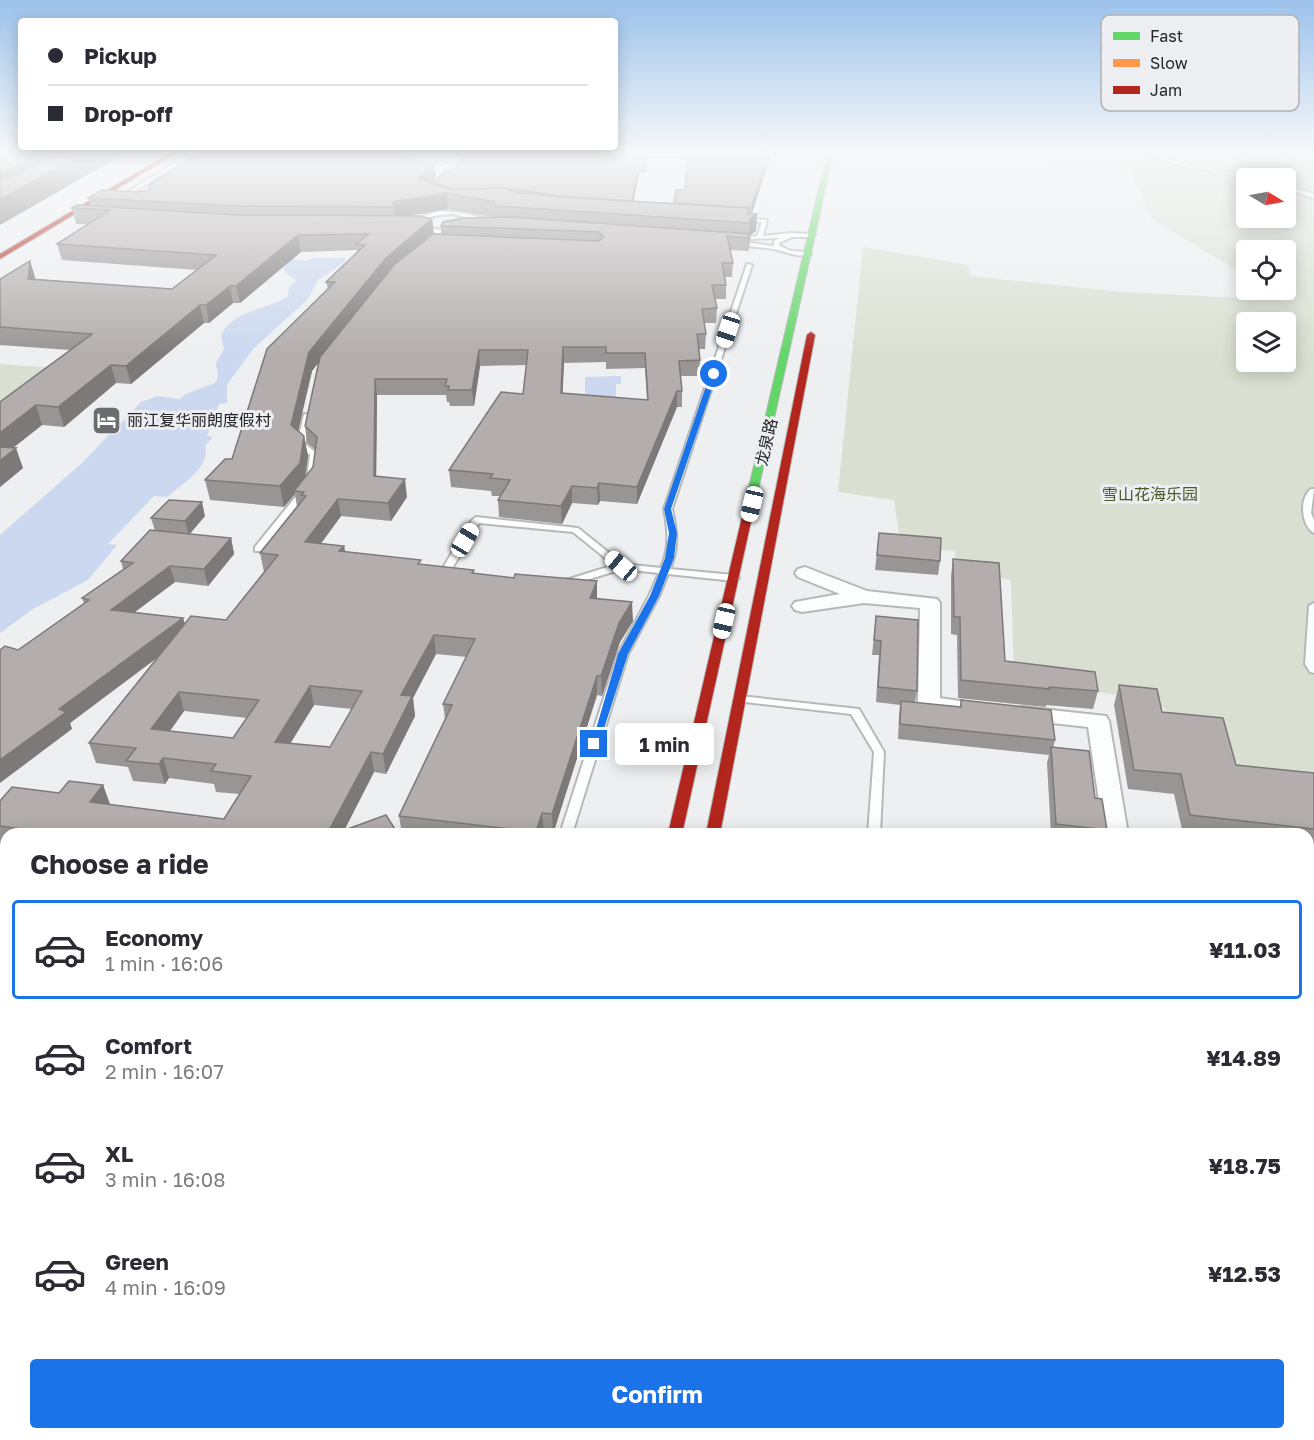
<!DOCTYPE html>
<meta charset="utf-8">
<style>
body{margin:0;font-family:"Golos Text","Noto Sans SC",sans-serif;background:#f2f2f3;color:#2b2b33;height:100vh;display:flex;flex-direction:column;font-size:22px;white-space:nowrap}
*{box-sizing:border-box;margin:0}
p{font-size:20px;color:#7c7c81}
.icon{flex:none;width:33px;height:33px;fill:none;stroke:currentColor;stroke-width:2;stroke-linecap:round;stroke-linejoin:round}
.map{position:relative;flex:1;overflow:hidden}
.sheet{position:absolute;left:0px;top:828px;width:1314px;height:612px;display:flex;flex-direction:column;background:#fff;border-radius:18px 18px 0 0;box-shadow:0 3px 15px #0003}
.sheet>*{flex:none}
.banner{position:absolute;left:18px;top:18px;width:600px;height:132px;border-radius:6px;box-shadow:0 3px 15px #0003;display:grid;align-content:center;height:132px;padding:0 30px;background:#fff}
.needle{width:39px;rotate:100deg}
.fabs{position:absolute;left:1236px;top:168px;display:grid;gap:12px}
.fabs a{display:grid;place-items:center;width:60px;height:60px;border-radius:6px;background:#fff;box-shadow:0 3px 15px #0003;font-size:30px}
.end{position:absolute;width:27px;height:27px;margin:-14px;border:8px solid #1a73e8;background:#fff;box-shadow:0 0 0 3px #fff}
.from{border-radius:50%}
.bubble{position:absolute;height:42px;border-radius:6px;background:#fff;box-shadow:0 3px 15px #0003;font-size:20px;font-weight:700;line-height:42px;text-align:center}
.car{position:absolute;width:18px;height:36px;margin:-18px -9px;border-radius:8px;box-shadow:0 0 4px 2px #0007;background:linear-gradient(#fff 24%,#345 0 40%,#fff 0 76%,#345 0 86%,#fff 0)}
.banner b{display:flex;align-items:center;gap:21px;height:57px;font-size:22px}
.banner b+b{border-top:2px solid #e1e1e2}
.banner i{width:15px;height:15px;background:#2b2b33}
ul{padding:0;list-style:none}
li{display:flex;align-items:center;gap:18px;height:99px;margin:0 12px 9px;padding:0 18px;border:3px solid transparent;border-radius:6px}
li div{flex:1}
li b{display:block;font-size:22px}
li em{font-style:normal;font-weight:700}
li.selected{border-color:#1a73e8}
li>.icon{width:54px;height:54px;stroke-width:1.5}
h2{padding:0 30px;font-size:27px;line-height:72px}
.action{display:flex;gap:12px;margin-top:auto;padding:12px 30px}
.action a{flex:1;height:69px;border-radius:6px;background:#1a73e8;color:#fff;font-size:24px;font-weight:700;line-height:69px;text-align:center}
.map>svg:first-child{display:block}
.green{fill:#d9e0d1;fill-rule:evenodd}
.water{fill:#cbd8f0}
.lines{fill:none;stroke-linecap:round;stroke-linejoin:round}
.lane-casing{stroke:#b7b8b9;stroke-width:4}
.street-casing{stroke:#b7b8b9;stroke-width:4}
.fast-casing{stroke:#b7b8b9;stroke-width:2}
.slow-casing{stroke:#b7b8b9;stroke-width:2}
.jam-casing{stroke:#b7b8b9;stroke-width:2}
.lane{fill:#fcfdfd;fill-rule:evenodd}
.street{fill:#fcfdfd;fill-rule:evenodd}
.fast{fill:#63d668;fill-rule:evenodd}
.slow{fill:#ff974d;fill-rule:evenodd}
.jam{fill:#b3261e;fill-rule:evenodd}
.wall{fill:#9a9595;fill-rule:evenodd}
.shaded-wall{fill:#7d7979}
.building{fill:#b3adad;stroke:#7d7979;stroke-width:1.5;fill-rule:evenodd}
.route{fill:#1a73e8}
.labels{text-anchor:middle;stroke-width:6;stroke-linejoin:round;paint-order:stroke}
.far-poi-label{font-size:16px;fill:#252627;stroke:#eceef2;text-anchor:start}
.far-street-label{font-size:16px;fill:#252627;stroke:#eceef2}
.far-park-label{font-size:16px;fill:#4a5a25;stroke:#eceef2}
.key{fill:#eceef2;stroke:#b0b2b5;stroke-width:1.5}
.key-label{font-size:16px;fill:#252627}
</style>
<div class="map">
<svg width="1314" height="1440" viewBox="0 0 1314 1440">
<rect width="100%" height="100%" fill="#edeff1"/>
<!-- green -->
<g class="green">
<path d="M1035 154H1314V794L1242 788 1156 700 1014 681 1011 580 957 571 955 551 901 547 894 500 838 492 863 247 969 265 970 276 1121 292 1285 300 1269 290H1286V250H1246V276L1151 218 1129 167 1036 160ZM1246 178H1286V218H1246ZM1246 322H1286V362H1246Z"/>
<path d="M0 364 53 368 0 407Z"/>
</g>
<!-- water -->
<g class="water">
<path d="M314 258H345V262L318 280 308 299 253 349 227 385V403L219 404 207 436 213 437 205 446C211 467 181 485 167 497L154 496 108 544 117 545 88 580 33 609 0 633V535L82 463 141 402 158 396 180 399 186 394 215 383 218 377 216 363 224 349 221 336C232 309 272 309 288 296L289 288 296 281 286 273 281 263 287 259 306 261Z"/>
<path d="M621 376V384H616V406L585 401V377Z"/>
</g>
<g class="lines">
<defs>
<g id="lane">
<path d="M189 154H194L121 200 116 199Z"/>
<path d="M1145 154H1152L1177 162 1254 178H1247L1176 164Z"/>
<path d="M404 155 448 163 450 172 441 182H437V180L445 172 444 165 402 157Z"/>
<path d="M1286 186 1314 194V198L1286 189Z"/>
<path d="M439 211 458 212 492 220 489 222 474 219 475 222C459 236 432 237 415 225L419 217ZM453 214 464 217 470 221C457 232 436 232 421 224L423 219 439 215Z"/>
<path d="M742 218 767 220 763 236 791 233 814 234 815 235 812 237H792L779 243 780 246 791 251 808 252 811 254C800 258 789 253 778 250 764 247 749 247 734 244V242L736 241 774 246V241L780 238 751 239V237L757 236 762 222 744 221Z"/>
<path d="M747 264 752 265 672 509C677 531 679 547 670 569L734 575 739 578 734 581 668 574 659 596 628 654 572 834H560L618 654 649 596 659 573 622 569 545 593 441 582 436 579 472 520 476 517 578 528 623 564 661 568C670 547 668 530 664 509ZM479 523 573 532 614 565 544 587 447 577Z"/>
<path d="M304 414 311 416 305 444 318 454 314 484 261 551H255V547L306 484 310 455 297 445Z"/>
<path d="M1311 489H1314L1311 513 1314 520V533C1301 526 1299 498 1311 489Z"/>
<path d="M1314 603V673L1310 672 1305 664 1309 606Z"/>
<path d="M740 696 859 709 884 752 880 834H868L874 752 851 714 736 701 735 699 736 697Z"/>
<path d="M0 981 6 983V993L0 991Z"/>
</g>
<g id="street">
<path d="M805 567 867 591 937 599 940 603V698L966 702 969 707 966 712C952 715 935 712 921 709L918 704 920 608 864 603 802 612 795 610 792 606 795 602 840 594 798 577 795 573 798 569Z"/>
<path d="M1023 707 1106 716 1109 721 1128 834H1104L1088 727 1015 719 1012 714 1015 709Z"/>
<rect x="1308" y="852" width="6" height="18"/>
</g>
<g id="fast">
<path d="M827 154H833L752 517 747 520 742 517Z"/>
<path d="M0 1098 6 1100V1116L0 1114Z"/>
<path d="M190 1434H226L228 1440H192Z"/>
<path d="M525 1434H547L545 1440H523Z"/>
</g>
<path id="slow" d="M1011 1434H1050L1052 1440H1013Z"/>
<g id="jam">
<path d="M168 154H175L0 259V254Z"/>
<path d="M811 332 815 335 720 834H706L807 335Z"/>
<path d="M747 514 752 517 682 834H668L742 517Z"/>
<path d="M0 1348 6 1350V1372L0 1370Z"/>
<path d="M583 1434H605L603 1440H581Z"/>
</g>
</defs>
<!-- lane casing -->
<use href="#lane" class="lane-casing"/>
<!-- street casing -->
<use href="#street" class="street-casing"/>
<!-- fast casing -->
<use href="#fast" class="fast-casing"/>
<!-- slow casing -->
<use href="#slow" class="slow-casing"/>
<!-- jam casing -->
<use href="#jam" class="jam-casing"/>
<!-- lane -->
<use href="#lane" class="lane"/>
<!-- street -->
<use href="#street" class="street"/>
<!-- fast -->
<use href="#fast" class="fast"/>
<!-- slow -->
<use href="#slow" class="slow"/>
<!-- jam -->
<use href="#jam" class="jam"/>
</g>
<!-- wall -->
<g class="wall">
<path d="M200 154H420V155H416V162L434 163 436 177 431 183H433L453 171 464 154H771L752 214 756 231 750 235 749 248 748 251 730 250 733 263 732 277H725L726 285V299H715L717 308 716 323H704L706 334 705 349H699L700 360V376H680L682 391V407H677L637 504 600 501 598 505 572 503 562 524 499 517 498 500 500 496H492L491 491 451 487 449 470 523 394 526 365 480 366 474 406H450L449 402H447L446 395H377L376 477 407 497 391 521 341 516 321 543 344 546 345 552 421 564 474 570V574L514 578 597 581V599L633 621 620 642 602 696 597 695 553 834 544 833V834H402L399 816 445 719 443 704 467 657 436 654 413 698 415 716 386 774 374 772 344 831 398 834H6V846L0 845V801L59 793 103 785 110 804 224 819 239 794 216 792 214 784 169 778 165 784 133 781 128 767 96 763 89 743 160 656 70 723 72 729 18 650 84 603 82 598 123 569 121 561 155 531 151 518 205 516 189 534 231 538 234 554 208 586 175 582 135 612 183 618 185 624 226 620 265 572H264L260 553 297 507 295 494 284 507 210 500 205 480 232 459 328 289 326 282 357 252V250L301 252 240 303H233L209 323H204L131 384 116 383 64 427 42 425 13 448 23 468 0 487V402L70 350 0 345V279L30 261 35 279 172 289 197 270 62 260 57 244 88 224H76L72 208 90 206 88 198 150 190ZM648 158H687L685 190 674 203 634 201 639 173H646ZM448 209 493 217 441 226V234H434L432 219 408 215ZM606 362V369L645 368 647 400 562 393 564 363ZM318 363 305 426 307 443 316 450 313 467 305 478 308 456 304 436 298 431 312 371ZM314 705 352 709 330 747 290 743ZM184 711 247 718 233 738 170 731Z"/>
<path d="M879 533 940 561 938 575 875 570Z"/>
<path d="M953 559 1005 661 1098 691 1093 709 1046 705V707L958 698 957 635 951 634V576Z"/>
<path d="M876 616 917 691 915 702 960 707 961 700 1055 740 1053 748 1095 798 1107 830 1106 834H1051L1047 763 1049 755 898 739 899 716 900 705 876 702 879 655H872Z"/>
<path d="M1119 685 1162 712 1236 765 1314 773V850L1308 849V834H1183L1174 794 1128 789 1114 705Z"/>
<path d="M6 855V940L0 939V862Z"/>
</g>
<!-- shaded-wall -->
<g class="shaded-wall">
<path d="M40 154H83L0 195V173Z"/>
<path d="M84 154H124L0 225V199Z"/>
<path d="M410 154H416V161L408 176 406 161Z"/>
<path d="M769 154H771L751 216V208Z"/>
<path d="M434 163 436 177 420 194 418 179Z"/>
<path d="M639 166V173L632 208V201Z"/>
<path d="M447 193 448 209 395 218V223L393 202Z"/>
<path d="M757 214 756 231 750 235 749 248 748 251 750 219Z"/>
<path d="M432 219 434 235 389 274 312 371 295 444 291 425 309 352 386 258Z"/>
<path d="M298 235 301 252 240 303 236 286Z"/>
<path d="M30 261 35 277 33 296 28 279Z"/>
<path d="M230 286 233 303 209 323 206 305Z"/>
<path d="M200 305 204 323 131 384 126 366Z"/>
<path d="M563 347 564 363 562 409 561 393Z"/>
<path d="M479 350 480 366 474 406 472 390Z"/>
<path d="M111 365 116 383 64 427 58 407Z"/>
<path d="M375 379 377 395 376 494 374 476Z"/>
<path d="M677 391V407L637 504V487Z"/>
<path d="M36 405 42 425 0 458V433Z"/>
<path d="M304 436 308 456 304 483 294 491 295 494 284 507 280 486Z"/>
<path d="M16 448 23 468 0 487V461Z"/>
<path d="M405 479 407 497 391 521 388 503Z"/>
<path d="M599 483 600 501 598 505 597 488Z"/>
<path d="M572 486V503L562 524 561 506Z"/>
<path d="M338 499 341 516 309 560 305 542Z"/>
<path d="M202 502 205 516 189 535 185 521Z"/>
<path d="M231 538 234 554 208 586 204 569Z"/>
<path d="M344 546 347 564 339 551Z"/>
<path d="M170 566 175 582 116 626 111 610Z"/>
<path d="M597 581V600L590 598Z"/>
<path d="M632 602 633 621 620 642 602 696 601 676 619 623Z"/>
<path d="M183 618 188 634 70 723 72 729 0 783V760L59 709Z"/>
<path d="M434 635 436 654 413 698 415 716 386 774 383 754 401 695Z"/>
<path d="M597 676V695L553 834 552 814Z"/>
<path d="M310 686 314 705 279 762 275 742Z"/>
<path d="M179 692 184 711 157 749 151 729Z"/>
<path d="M371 752 374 772 342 834H327Z"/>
<path d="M163 758 169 778 165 784 159 764Z"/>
<path d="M103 785 110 805 90 802Z"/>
<path d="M542 813 544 833V834H536V832Z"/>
</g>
<!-- building -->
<g class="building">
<path d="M0 154H40L5 172 0 173Z"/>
<path d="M56 154H83L0 199V180L11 178Z"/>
<path d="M200 154H410L406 161 434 163 418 179 451 189 503 188 514 192 558 197 749 208 747 214H757L750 219V223L495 206 494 202 447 193 393 202V207L238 206 88 198 102 190 138 192 150 190 149 185Z"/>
<path d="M464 154H648L646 166H639L632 201 559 196 504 188 453 189 433 183 446 171H453Z"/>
<path d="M687 154H769L751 208 674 203 676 190H685Z"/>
<path d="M77 205 238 215 419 216 432 219 386 258 309 352 291 425 304 436 300 463 280 486 205 480 225 459H232L267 349 335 282H326L365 245 356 244 369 234 298 235 236 286H230L206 305H200L126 366 111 365 58 407 36 405 0 433V402L92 334 0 327V279L30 261 28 279 172 289 216 255 57 244 110 210 72 208Z"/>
<path d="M512 217 750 234 748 238 727 236 733 263H722L726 285H712L717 308 702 309 706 334H697L700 360 679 361 682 391H677L637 487 599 483 597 488 572 486 561 506 498 500 510 480 490 478 493 474 449 470 501 392 523 394 528 350H479L472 390H448L449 386H445L447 379H375L374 476 405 479 388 503 338 499 305 542 344 546 339 551 421 560 418 564 474 570 472 573 514 578 515 574 597 581 590 598 632 602 619 623 601 676H597L552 814 542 813 536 832 399 816 452 705 443 704 475 639 434 635 401 695 412 696 383 754 371 752 327 834H25L29 830 0 826V801L12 787 59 793 69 781 103 785 90 802 224 819 251 776 211 771 216 764 163 758 159 764 126 761 136 748 89 743 191 616 226 620 278 555 260 553 306 496 301 495 304 492 294 491 313 467 317 437 305 426 320 357 394 265 433 234 599 241 604 237 599 232 441 226 443 222 464 218ZM563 347H606V353H645L648 400 561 393ZM310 686 362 691 330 747 275 742ZM179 692 259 700 233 738 151 729Z"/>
<path d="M0 447 16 448 0 461Z"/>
<path d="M169 500 202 502 185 521 151 518Z"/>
<path d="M150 530 231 538 204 569 170 566 111 610 183 618 59 709 66 712 0 760V650L5 646 18 650 89 600 82 598 133 563 121 561Z"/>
<path d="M879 533 941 538 940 561 877 555Z"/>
<path d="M953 559 999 563 1005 661 1095 672 1098 691 1049 687 1050 689 961 680 960 617H954Z"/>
<path d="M876 616 918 620 917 691 878 687 881 641 874 640Z"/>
<path d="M1119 685 1157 689 1162 712 1223 718 1236 765 1314 773V829L1190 815 1181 774 1134 770Z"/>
<path d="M961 700 1051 710 1055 740 900 724 901 701 961 707Z"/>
<path d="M1051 747 1089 751 1095 798 1102 799 1107 830 1056 824Z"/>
<path d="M386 815 398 834H334Z"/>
<path d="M6 855V920L0 919V862Z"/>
</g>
<!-- sky -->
<linearGradient id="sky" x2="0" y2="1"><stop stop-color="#9cc2eb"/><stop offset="0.43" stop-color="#f7f8f9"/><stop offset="1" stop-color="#f7f8f9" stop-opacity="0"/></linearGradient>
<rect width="1314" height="356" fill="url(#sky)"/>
<!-- route -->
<path class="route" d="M714 372 717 374 671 509 677 533 674 558 659 596 628 654 599 744 591 746 618 654 650 596 665 558 669 533 664 509 710 374Z"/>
<!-- icons -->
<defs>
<symbol id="hotel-square" viewBox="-11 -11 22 22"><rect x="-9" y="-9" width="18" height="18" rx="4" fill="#6b6c6e" stroke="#eceef2"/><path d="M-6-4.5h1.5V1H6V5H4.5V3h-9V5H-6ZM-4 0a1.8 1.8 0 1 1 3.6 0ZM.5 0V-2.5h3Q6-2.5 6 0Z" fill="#fff"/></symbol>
</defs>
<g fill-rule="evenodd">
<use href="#hotel-square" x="90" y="404" width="33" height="33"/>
</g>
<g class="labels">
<!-- far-poi labels -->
<g class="far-poi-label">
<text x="127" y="426">丽江复华丽朗度假村</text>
</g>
<!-- far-street labels -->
<g class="far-street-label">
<text transform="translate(766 442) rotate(-77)" y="6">龙泉路</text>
</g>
<!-- far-park labels -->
<g class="far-park-label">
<text x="1150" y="500">雪山花海乐园</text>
</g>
</g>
<!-- legend -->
<rect x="1101" y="15" width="198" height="96" rx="9" class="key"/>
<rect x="1113" y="32" width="27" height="8" fill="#63d668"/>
<rect x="1113" y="59" width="27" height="8" fill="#ff974d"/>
<rect x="1113" y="86" width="27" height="8" fill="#b3261e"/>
<g class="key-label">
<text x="1150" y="42">Fast</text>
<text x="1150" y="69">Slow</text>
<text x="1150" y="96">Jam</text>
</g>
</svg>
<div class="fabs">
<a><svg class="needle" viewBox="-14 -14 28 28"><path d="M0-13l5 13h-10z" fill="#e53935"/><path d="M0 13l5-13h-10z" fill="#7c7c81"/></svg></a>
<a><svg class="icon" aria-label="locate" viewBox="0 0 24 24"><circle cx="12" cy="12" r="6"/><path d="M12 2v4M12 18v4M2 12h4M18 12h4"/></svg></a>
<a><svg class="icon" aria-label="layers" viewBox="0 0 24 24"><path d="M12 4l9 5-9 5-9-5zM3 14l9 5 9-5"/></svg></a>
</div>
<i class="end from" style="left:714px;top:374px"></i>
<i class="end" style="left:594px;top:744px"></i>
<div class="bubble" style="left:615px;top:723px;width:99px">1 min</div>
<i class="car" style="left:728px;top:330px;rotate:198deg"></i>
<i class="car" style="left:752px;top:504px;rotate:193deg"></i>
<i class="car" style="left:465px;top:540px;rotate:31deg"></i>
<i class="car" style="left:621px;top:566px;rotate:310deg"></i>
<i class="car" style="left:724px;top:621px;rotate:193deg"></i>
<div class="banner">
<b><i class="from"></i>Pickup</b>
<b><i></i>Drop-off</b>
</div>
<section class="sheet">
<h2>Choose a ride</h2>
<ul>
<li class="selected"><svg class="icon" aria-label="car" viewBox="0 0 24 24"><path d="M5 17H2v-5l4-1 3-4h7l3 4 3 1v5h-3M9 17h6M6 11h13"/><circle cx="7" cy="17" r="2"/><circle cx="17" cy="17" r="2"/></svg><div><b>Economy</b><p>1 min · 16:06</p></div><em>¥11.03</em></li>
<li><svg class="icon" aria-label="car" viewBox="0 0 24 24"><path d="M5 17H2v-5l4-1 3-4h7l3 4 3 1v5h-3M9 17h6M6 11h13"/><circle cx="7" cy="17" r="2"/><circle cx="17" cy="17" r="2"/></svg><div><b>Comfort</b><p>2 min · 16:07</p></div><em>¥14.89</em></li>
<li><svg class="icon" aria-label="car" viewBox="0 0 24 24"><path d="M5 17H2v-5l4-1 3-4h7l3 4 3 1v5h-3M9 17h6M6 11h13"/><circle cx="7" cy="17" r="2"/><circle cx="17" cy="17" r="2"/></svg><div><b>XL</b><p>3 min · 16:08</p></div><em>¥18.75</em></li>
<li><svg class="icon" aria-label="car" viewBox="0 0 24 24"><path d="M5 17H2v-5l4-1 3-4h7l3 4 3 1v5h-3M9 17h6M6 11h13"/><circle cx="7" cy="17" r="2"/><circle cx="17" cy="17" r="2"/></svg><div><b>Green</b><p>4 min · 16:09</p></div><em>¥12.53</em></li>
</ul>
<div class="action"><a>Confirm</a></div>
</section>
</div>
